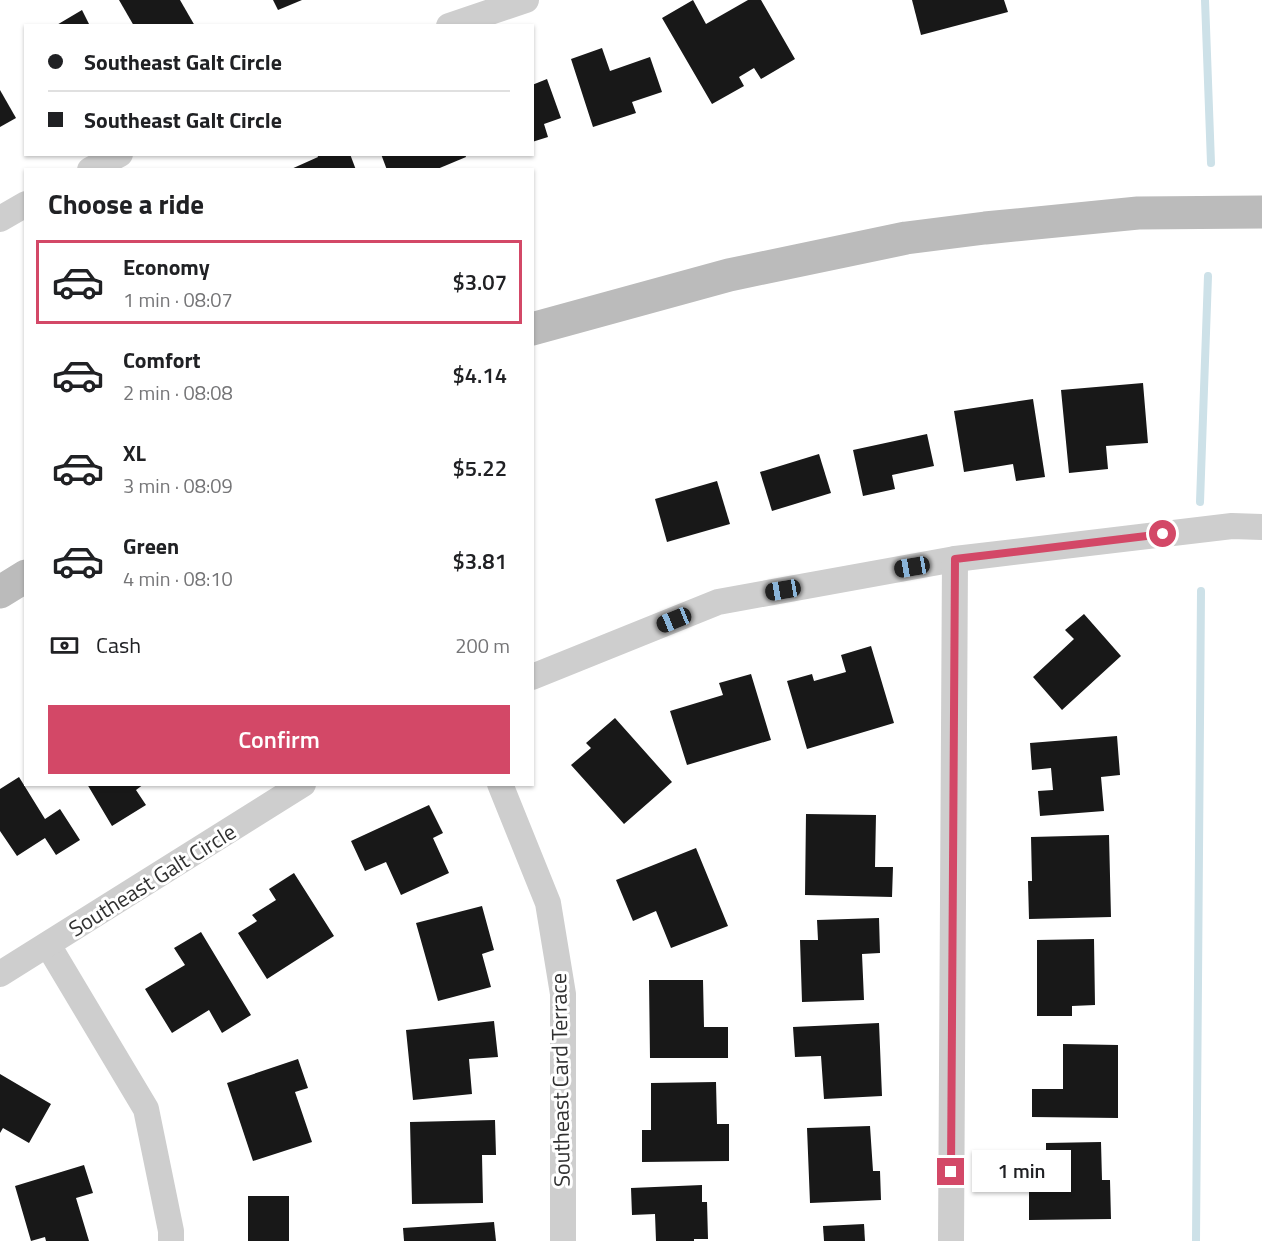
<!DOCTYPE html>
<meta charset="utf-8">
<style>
body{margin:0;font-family:"Titillium Web",sans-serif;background:#f6f6f6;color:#202124;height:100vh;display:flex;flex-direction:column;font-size:22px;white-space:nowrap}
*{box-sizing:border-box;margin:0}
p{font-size:20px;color:#757577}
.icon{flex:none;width:33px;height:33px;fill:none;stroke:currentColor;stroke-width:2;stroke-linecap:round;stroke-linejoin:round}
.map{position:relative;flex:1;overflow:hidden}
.sheet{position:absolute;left:24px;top:168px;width:510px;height:618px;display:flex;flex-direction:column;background:#fff;border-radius:0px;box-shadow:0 2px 4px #0004}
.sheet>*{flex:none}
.hud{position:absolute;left:24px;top:24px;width:510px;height:132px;border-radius:0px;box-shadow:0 2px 4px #0004;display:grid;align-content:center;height:132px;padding:0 24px;background:#fff}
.end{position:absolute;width:27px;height:27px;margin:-14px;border:8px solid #d34867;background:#fff;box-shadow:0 0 0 3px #fff}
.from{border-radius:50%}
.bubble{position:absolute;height:42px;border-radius:0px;background:#fff;box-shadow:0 2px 4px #0004;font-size:20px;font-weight:600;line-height:42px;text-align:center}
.car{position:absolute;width:18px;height:36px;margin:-18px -9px;border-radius:8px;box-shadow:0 0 4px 2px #0007;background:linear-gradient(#222 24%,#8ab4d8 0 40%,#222 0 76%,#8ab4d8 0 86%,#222 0)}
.hud b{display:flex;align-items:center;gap:21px;height:57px;font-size:22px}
.hud b+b{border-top:2px solid #e0e0e0}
.hud i{width:15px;height:15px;background:#202124}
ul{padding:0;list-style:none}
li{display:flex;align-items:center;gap:18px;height:84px;margin:0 12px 9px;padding:0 12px;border:3px solid transparent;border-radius:0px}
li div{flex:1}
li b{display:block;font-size:22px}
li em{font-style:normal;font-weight:600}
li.active{border-color:#d34867}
li>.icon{width:54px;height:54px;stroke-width:1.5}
h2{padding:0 24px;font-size:27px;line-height:72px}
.pay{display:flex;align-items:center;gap:15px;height:66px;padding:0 24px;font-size:22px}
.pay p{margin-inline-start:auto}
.cta{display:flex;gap:12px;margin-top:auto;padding:12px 24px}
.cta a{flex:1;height:69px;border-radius:0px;background:#d34867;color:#fff;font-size:24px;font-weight:600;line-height:69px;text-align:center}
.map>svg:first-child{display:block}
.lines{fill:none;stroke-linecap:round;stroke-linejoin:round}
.stream{stroke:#cde1e8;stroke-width:8}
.building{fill:#181818}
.street{stroke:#cecece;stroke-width:26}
.secondary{stroke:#bbb;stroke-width:33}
.route{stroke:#d34867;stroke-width:8}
.labels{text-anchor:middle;stroke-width:6;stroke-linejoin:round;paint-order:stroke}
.street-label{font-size:22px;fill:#313131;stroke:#fff}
</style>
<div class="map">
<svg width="1262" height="1241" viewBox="0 0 1262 1241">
<rect width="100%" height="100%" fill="#fff"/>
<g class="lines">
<!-- stream -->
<g class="stream">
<path d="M1205 0 1211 163"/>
<path d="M1200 502 1208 276"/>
<path d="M1196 1241 1201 591"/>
</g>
</g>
<!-- building -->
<g class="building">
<path d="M119 0H180L195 26H134Z"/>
<path d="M273 0H302L278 10Z"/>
<path d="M693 0 706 24 748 0H761L795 59 761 79 754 68 739 77 744 86 712 104 662 18Z"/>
<path d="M912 0H1004L1008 12 921 35Z"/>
<path d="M82 10 90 26H55Z"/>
<path d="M602 48 610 71 650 57 662 92 632 102 636 113 593 127 571 59Z"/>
<path d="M547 79 561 118 544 124 548 137 532 142V85Z"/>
<path d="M0 90 16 118 0 127Z"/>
<path d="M317 154H350L356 170H289L318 157Z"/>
<path d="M381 154H465L466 157 435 170H387Z"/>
<path d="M1143 383 1148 443 1106 446 1108 469 1069 473 1061 390Z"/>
<path d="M1033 399 1045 477 1016 481 1013 464 964 472 954 411Z"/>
<path d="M927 434 934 466 892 475 895 489 863 496 853 450Z"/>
<path d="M819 454 831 493 772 511 760 472Z"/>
<path d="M717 481 730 524 667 542 655 499Z"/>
<path d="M1084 614 1121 656 1062 710 1033 677 1074 639 1065 630Z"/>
<path d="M871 646 894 723 807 749 787 681 812 674 814 681 846 672 841 655Z"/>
<path d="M751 674 771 740 687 765 670 711 723 695 719 683Z"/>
<path d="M615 718 672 782 624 824 571 765 591 748 586 743Z"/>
<path d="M1117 736 1120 775 1101 777 1104 811 1040 816 1038 791 1053 790 1051 768 1032 770 1030 743Z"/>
<path d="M19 777 45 819 60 809 80 840 56 855 45 838 17 856 0 831V789Z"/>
<path d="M87 784H144L136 790 146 805 112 826Z"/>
<path d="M429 805 443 833 433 838 449 873 401 895 386 862 365 871 351 841Z"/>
<path d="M806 814 876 815 875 867H893L892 897 805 895Z"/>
<path d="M1109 835 1111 917 1029 919 1028 881H1032L1031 837Z"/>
<path d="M696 848 728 926 671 948 656 911 633 921 616 880Z"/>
<path d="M294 873 334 936 267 979 238 933 257 921 252 915 276 900 269 889Z"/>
<path d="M482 906 494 950 482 954 491 987 438 1001 416 923Z"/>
<path d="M879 918 880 953 862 954 864 1000 802 1002 800 940H818L817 920Z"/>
<path d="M201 932 251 1015 222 1033 209 1010 172 1033 145 989 185 965 174 948Z"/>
<path d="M1094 939 1095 1005 1072 1006V1016H1037V940Z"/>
<path d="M649 980H703L704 1027H728V1058H650Z"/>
<path d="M494 1021 498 1057 469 1059 472 1094 413 1100 406 1030Z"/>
<path d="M879 1023 882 1096 824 1099 821 1056 795 1057 793 1027Z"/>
<path d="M1063 1044 1118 1045V1118L1032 1117V1089H1063Z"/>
<path d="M298 1059 308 1088 295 1092 312 1142 253 1161 227 1083Z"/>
<path d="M0 1074 51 1104 29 1143 3 1128 0 1133Z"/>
<path d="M716 1082 717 1124H729V1161L642 1162V1130H651V1083Z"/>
<path d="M495 1120 496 1155H482L483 1203 412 1204 410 1122Z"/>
<path d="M870 1126 873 1171H880L881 1200 810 1203 807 1128Z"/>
<path d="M1101 1142 1102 1180H1110L1111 1219 1029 1220V1189H1046V1143Z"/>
<path d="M84 1165 93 1193 76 1198 89 1241H46L45 1237 31 1241 15 1186Z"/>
<path d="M702 1185V1202H707L708 1239H694V1241H656L655 1214 632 1215 631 1188Z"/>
<rect x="248" y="1196" width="41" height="45"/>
<path d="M494 1222 496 1241H404L403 1228Z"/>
<path d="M864 1224 865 1241H824L823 1226Z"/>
</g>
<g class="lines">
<!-- street -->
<g class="street">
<path d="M449 26 526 0"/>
<path d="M90 170 120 154"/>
<path d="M0 219 26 204"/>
<path d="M532 677 718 602 955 559 1232 526 1262 527"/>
<path d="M500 784 548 903 563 994V1241"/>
<path d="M48 945 146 1109 171 1231V1241"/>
<path d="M0 974 303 784"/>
<path d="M951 1241 955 559"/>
</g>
<!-- secondary -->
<g class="secondary">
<path d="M532 329 729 275 906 238 985 228 1138 213 1262 212"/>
<path d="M0 592 26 576"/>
</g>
</g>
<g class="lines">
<!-- route -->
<path class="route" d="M951 1172 955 559 1163 534"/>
</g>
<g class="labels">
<!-- street labels -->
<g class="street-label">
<text transform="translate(152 880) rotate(-32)" y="8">Southeast Galt Circle</text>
<text transform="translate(560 1080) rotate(-91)" y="8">Southeast Card Terrace</text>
</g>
</g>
</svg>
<i class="end from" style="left:1163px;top:534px"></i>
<i class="end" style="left:951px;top:1172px"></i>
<div class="bubble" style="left:972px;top:1150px;width:99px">1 min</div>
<i class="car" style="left:912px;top:567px;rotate:260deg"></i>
<i class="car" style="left:783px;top:590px;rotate:260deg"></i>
<i class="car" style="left:674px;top:620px;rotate:248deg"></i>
<div class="hud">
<b><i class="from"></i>Southeast Galt Circle</b>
<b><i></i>Southeast Galt Circle</b>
</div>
<section class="sheet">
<h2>Choose a ride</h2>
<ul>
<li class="active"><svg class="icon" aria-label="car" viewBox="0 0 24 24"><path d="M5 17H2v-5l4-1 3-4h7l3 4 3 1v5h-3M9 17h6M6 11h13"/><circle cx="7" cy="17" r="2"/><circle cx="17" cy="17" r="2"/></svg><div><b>Economy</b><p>1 min · 08:07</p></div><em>$3.07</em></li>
<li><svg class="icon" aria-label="car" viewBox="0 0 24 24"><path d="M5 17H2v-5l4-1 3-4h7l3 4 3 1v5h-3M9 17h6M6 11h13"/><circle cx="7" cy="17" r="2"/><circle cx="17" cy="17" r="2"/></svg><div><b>Comfort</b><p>2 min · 08:08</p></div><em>$4.14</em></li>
<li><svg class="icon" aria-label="car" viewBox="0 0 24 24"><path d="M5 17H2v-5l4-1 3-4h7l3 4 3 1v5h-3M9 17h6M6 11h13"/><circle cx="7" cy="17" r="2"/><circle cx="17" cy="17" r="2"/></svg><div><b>XL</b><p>3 min · 08:09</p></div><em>$5.22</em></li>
<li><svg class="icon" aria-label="car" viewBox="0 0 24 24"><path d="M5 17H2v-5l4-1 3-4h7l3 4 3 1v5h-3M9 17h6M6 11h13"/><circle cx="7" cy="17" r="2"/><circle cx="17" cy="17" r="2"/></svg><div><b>Green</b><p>4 min · 08:10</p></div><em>$3.81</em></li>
</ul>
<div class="pay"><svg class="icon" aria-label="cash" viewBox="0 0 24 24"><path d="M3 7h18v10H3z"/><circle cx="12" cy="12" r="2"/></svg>Cash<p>200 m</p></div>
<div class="cta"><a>Confirm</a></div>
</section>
</div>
